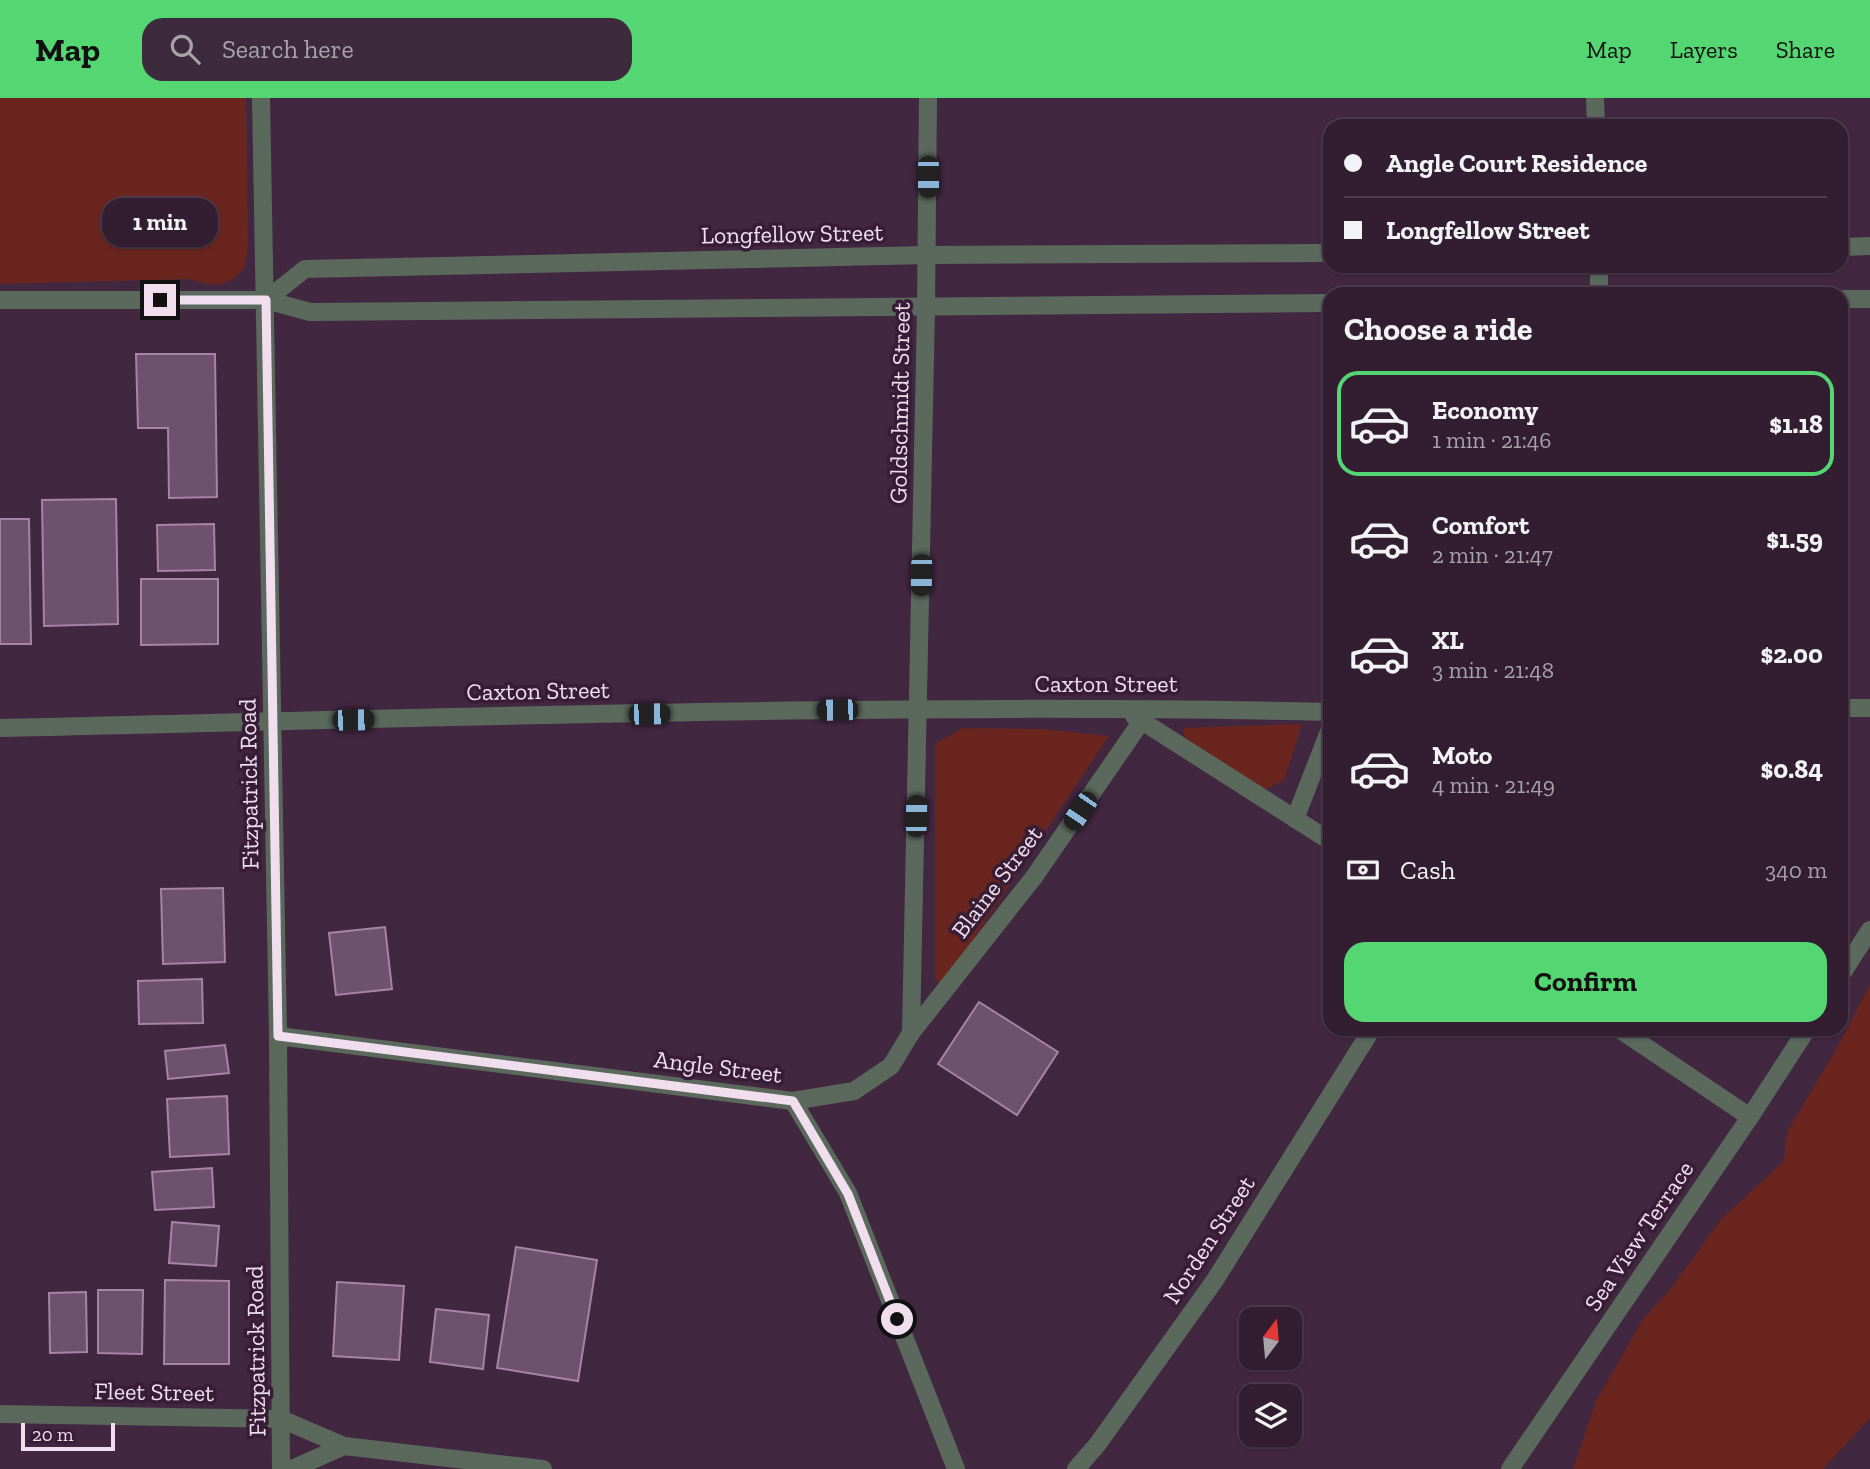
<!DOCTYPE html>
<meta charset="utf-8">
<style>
body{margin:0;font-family:"Zilla Slab",serif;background:#3d2a3d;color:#f1f3f6;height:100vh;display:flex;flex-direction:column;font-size:26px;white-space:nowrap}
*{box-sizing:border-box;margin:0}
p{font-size:23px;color:#a8a2ab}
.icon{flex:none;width:38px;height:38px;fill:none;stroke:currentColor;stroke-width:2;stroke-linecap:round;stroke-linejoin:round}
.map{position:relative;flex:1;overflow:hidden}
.drawer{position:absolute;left:1323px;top:189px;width:525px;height:749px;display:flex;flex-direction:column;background:#321d31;border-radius:21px;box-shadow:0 2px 5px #0004,0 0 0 2px #4d3b4d}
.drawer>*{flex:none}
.guide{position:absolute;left:1323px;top:21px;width:525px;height:154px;border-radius:21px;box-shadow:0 2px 5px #0004,0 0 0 2px #4d3b4d;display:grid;align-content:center;height:154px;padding:0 21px;background:#321d31}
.needle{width:46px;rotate:16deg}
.controls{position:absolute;left:1239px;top:1209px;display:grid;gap:14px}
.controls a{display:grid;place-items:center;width:63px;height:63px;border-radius:14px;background:#321d31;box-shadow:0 2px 5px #0004,0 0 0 2px #4d3b4d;font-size:35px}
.scale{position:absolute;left:21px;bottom:18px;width:94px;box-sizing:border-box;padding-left:7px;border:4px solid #f0deee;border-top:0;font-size:19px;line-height:24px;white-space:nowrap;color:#f0deee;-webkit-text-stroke:5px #371d36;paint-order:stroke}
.end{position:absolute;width:32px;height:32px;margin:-16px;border:9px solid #f0deee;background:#111;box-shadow:0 0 0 4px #111}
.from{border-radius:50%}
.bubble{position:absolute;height:49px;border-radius:21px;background:#321d31;box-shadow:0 2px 5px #0004,0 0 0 2px #4d3b4d;font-size:23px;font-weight:800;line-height:49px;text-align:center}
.car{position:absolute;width:21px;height:42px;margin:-21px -10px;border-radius:9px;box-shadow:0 0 5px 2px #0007;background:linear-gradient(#222 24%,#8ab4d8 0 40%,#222 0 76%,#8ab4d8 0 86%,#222 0)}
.guide b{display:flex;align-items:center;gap:24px;height:66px;font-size:26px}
.guide b+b{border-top:2px solid #4d3b4d}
.guide i{width:18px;height:18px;background:#f1f3f6}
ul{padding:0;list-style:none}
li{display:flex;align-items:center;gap:21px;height:105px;margin:0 14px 10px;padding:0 7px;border:4px solid transparent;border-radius:21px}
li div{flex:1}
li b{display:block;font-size:26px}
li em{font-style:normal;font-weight:800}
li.on{border-color:#54d672}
li>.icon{width:63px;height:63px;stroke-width:1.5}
h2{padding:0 21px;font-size:32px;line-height:84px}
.pay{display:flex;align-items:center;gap:18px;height:77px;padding:0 21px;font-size:26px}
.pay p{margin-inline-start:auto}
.action{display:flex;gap:14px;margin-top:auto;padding:14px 21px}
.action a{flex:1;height:80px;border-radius:21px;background:#54d672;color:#111;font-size:28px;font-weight:800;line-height:80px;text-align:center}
header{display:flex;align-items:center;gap:42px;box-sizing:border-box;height:98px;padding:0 35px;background:#54d672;color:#111}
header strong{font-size:33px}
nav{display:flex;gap:38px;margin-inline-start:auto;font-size:24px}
.search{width:490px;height:63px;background:#3d2a3d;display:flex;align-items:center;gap:18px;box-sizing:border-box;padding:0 24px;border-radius:21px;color:#a8a2ab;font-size:26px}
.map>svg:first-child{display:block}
.green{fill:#6a251e}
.building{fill:#6e516d;stroke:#a585a3;stroke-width:2}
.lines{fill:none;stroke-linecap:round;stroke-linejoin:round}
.minor{stroke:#5b695d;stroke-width:18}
.route{stroke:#f0deee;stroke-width:9}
.labels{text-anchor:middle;stroke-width:7;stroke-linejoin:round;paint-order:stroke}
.street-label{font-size:24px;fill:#f0deee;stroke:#371d36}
</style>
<header>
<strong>Map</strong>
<div class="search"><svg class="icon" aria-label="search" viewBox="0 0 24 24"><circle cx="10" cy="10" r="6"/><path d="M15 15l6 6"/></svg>Search here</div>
<nav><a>Map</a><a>Layers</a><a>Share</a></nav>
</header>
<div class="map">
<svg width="1870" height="1371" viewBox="0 0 1870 1371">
<rect width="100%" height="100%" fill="#422741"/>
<!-- green -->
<g class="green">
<path d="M0 0H246L248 149C247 156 246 167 242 172 229 191 208 188 190 181L0 186Z"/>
<path d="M1302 626 1284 682 1265 692 1185 640 1183 630Z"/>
<path d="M962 630 1043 631 1109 638 942 888 935 880V646Z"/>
<path d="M1870 886V1320L1823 1371H1573L1596 1303 1643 1221 1669 1193 1722 1120 1784 1063 1787 1034 1839 946Z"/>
</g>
<!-- building -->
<g class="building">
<path d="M136 256H215L217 399 169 400 168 330H138Z"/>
<path d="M116 401 118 526 44 528 42 402Z"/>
<path d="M0 421H29L31 546H0Z"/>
<path d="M214 426 215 472 158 473 157 427Z"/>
<path d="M141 481H218V546L141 547Z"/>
<path d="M223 790 225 864 163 866 161 791Z"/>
<path d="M385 829 392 891 336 897 329 835Z"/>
<path d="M202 881 203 925 139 926 138 883Z"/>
<path d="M979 904 1058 954 1017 1017 938 966Z"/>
<path d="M225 947 229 975 168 981 165 953Z"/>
<path d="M227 998 229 1056 170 1059 167 1001Z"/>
<path d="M212 1070 214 1109 155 1112 152 1074Z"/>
<path d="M172 1124 219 1128 216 1168 169 1165Z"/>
<path d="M516 1149 597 1162 578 1283 497 1270Z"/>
<path d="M165 1182 229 1183V1266H164Z"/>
<path d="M337 1184 404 1188 399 1262 333 1258Z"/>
<path d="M98 1192H143L142 1256 98 1255Z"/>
<path d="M86 1194 87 1254 50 1255 49 1195Z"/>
<path d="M436 1211 489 1217 483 1271 430 1264Z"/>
</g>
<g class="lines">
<!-- minor -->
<g class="minor">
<path d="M261 0 278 938 281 1371"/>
<path d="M1595 0 1596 28"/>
<path d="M1841 149 1870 148"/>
<path d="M1599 168V196"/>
<path d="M1841 201H1870"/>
<path d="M0 202H266L310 214 1330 205"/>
<path d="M266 202 305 171 927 157 1330 155"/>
<path d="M1841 610H1870"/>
<path d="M1134 618 1330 743"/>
<path d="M0 630C443 620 887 604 1330 614"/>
<path d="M1295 721 1330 631"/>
<path d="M1841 877 1870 832"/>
<path d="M1619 931 1750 1019"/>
<path d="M911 935 926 211 928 0"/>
<path d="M278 938 793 1003 848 1095 956 1371"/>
<path d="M793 1003 854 993 891 968 911 935 1034 779 1141 624"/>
<path d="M0 1316 281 1321 344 1348 543 1371"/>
<path d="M292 1371 344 1348"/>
<path d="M1076 1371 1097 1347 1215 1182 1372 931"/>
<path d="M1510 1371 1750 1019 1807 931"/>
</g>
</g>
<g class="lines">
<!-- route -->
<path class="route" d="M160 202H266L278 938 793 1003 848 1096 897 1221"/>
</g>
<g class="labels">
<!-- street labels -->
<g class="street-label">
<text transform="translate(792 136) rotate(-1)" y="8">Longfellow Street</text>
<text transform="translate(900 305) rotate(-89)" y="8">Goldschmidt Street</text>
<text x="1106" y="594">Caxton Street</text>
<text transform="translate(538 593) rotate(-1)" y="8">Caxton Street</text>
<text transform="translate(249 686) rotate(-91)" y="8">Fitzpatrick Road</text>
<text transform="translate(997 784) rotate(-53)" y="8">Blaine Street</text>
<text transform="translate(718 969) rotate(7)" y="8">Angle Street</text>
<text transform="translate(1639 1138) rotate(-56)" y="8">Sea View Terrace</text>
<text transform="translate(1209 1142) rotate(-57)" y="8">Norden Street</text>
<text transform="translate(256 1253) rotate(-91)" y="8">Fitzpatrick Road</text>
<text transform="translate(154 1294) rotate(1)" y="8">Fleet Street</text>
</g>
</g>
</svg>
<div class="controls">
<a><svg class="needle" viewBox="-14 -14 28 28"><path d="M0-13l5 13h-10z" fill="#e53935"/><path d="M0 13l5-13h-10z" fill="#a8a2ab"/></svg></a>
<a><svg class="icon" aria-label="layers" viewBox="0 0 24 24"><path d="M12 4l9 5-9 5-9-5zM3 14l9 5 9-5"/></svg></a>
</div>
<div class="scale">20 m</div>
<i class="end from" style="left:897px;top:1221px"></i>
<i class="end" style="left:160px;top:202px"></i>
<div class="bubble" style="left:102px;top:100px;width:116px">1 min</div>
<i class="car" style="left:928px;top:79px;rotate:180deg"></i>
<i class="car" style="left:921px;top:477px;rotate:181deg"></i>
<i class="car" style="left:837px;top:612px;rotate:269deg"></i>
<i class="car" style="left:649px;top:616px;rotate:89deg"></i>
<i class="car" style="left:353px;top:622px;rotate:89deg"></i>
<i class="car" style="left:1080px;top:713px;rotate:214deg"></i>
<i class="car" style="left:916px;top:718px;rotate:1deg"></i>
<div class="guide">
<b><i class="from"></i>Angle Court Residence</b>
<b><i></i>Longfellow Street</b>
</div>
<section class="drawer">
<h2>Choose a ride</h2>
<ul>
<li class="on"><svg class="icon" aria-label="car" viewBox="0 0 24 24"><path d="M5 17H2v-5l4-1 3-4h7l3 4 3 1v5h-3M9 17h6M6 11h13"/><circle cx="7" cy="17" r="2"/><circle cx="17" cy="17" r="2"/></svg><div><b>Economy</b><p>1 min · 21:46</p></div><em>$1.18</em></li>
<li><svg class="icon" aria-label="car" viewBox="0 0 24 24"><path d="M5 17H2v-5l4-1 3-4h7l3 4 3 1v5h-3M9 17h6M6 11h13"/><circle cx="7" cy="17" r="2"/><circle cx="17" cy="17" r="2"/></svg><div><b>Comfort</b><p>2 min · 21:47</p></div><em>$1.59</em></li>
<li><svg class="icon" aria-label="car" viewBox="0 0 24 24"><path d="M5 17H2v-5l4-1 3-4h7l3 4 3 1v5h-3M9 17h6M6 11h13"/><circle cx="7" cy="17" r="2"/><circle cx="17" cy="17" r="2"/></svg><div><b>XL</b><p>3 min · 21:48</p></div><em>$2.00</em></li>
<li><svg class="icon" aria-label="car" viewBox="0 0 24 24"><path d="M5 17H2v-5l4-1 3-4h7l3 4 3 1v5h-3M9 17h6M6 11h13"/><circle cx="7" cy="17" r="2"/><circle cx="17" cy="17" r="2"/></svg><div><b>Moto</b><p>4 min · 21:49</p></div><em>$0.84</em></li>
</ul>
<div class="pay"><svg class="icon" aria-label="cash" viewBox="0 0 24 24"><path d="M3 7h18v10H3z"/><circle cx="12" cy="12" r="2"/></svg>Cash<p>340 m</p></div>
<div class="action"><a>Confirm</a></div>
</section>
</div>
